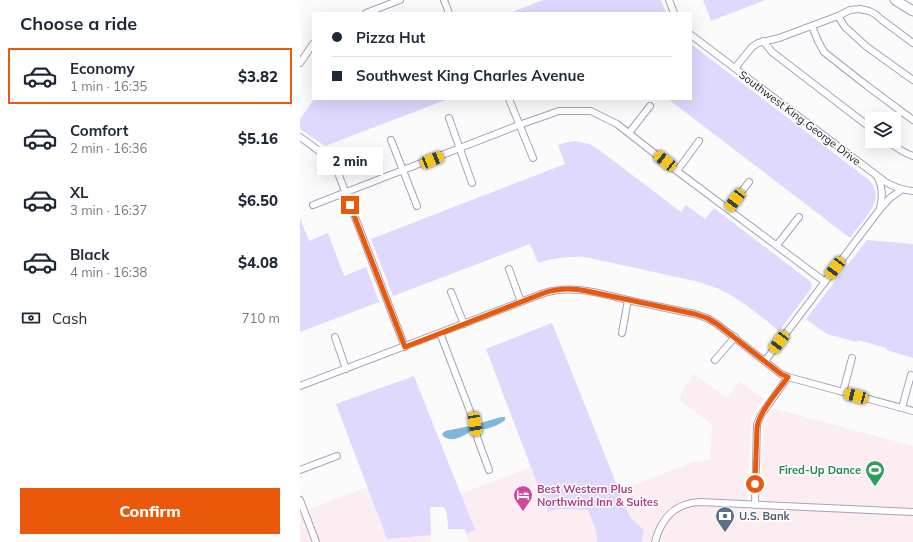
<!DOCTYPE html>
<meta charset="utf-8">
<style>
body{margin:0;font-family:Mulish,sans-serif;background:#f2f2f3;color:#1f2937;height:100vh;display:flex;flex-direction:column;font-size:15px;white-space:nowrap}
*{box-sizing:border-box;margin:0}
p{font-size:13px;color:#747a83}
.icon{flex:none;width:22px;height:22px;fill:none;stroke:currentColor;stroke-width:2;stroke-linecap:round;stroke-linejoin:round}
.map{position:relative;flex:1;overflow:hidden}
.panel{display:flex;flex-direction:column;background:#fff;width:300px}
.panel>*{flex:none}
.banner{position:absolute;left:12px;top:12px;width:380px;height:88px;border-radius:0px;box-shadow:0 4px 16px #0002;display:grid;align-content:center;height:88px;padding:0 20px;background:#fff}
.fabs{position:absolute;left:565px;top:112px;display:grid;gap:8px}
.fabs a{display:grid;place-items:center;width:36px;height:36px;border-radius:0px;background:#fff;box-shadow:0 4px 16px #0002;font-size:20px}
.end{position:absolute;width:18px;height:18px;margin:-9px;border:5px solid #ea580c;background:#fff;box-shadow:0 0 0 2px #fff}
.from{border-radius:50%}
.bubble{position:absolute;height:28px;border-radius:0px;background:#fff;box-shadow:0 4px 16px #0002;font-size:13px;font-weight:800;line-height:28px;text-align:center}
.car{position:absolute;width:12px;height:24px;margin:-12px -6px;border-radius:5px;box-shadow:0 0 3px 1px #0007;background:linear-gradient(#f5c518 24%,#345 0 40%,#f5c518 0 76%,#345 0 86%,#f5c518 0)}
.banner b{display:flex;align-items:center;gap:14px;height:38px;font-size:15px}
.banner b+b{border-top:1px solid #e0e1e3}
.banner i{width:10px;height:10px;background:#1f2937}
ul{padding:0;list-style:none}
li{display:flex;align-items:center;gap:12px;height:56px;margin:0 8px 6px;padding:0 12px;border:2px solid transparent;border-radius:0px}
li div{flex:1}
li b{display:block;font-size:15px}
li em{font-style:normal;font-weight:800}
li.on{border-color:#ea580c}
li>.icon{width:36px;height:36px;stroke-width:1.5}
h2{padding:0 20px;font-size:18px;line-height:48px}
.pay{display:flex;align-items:center;gap:10px;height:44px;padding:0 20px;font-size:15px}
.pay p{margin-inline-start:auto}
.cta{display:flex;gap:8px;margin-top:auto;padding:8px 20px}
.cta a{flex:1;height:46px;border-radius:0px;background:#ea580c;color:#fff;font-size:16px;font-weight:800;line-height:46px;text-align:center}
main{display:flex;flex:1;min-height:0}
.map>svg:first-child{display:block}
.commercial{fill:#fcedf2}
.green{fill:#ded9fd}
.water{fill:#80b5dc}
.lines{fill:none;stroke-linecap:round;stroke-linejoin:round}
.minor-casing{stroke:#a6a2bd;stroke-width:8}
.secondary-casing{stroke:#a6a2bd;stroke-width:11}
.minor{stroke:#fff;stroke-width:6}
.secondary{stroke:#fff;stroke-width:9}
.route{stroke:#ea580c;stroke-width:5}
.labels{text-anchor:middle;stroke-width:3;stroke-linejoin:round;paint-order:stroke}
.street-label{font-size:11px;fill:#191821;stroke:#fff}
.leisure-label{font-size:11px;font-weight:bold;fill:#27864d;stroke:#fff;text-anchor:end}
.hotel-label{font-size:11px;font-weight:bold;fill:#b23c85;stroke:#fff;text-anchor:start}
.service-label{font-size:11px;font-weight:bold;fill:#4e5e75;stroke:#fff;text-anchor:start}
</style>
<main>
<section class="panel">
<h2>Choose a ride</h2>
<ul>
<li class="on"><svg class="icon" aria-label="car" viewBox="0 0 24 24"><path d="M5 17H2v-5l4-1 3-4h7l3 4 3 1v5h-3M9 17h6M6 11h13"/><circle cx="7" cy="17" r="2"/><circle cx="17" cy="17" r="2"/></svg><div><b>Economy</b><p>1 min · 16:35</p></div><em>$3.82</em></li>
<li><svg class="icon" aria-label="car" viewBox="0 0 24 24"><path d="M5 17H2v-5l4-1 3-4h7l3 4 3 1v5h-3M9 17h6M6 11h13"/><circle cx="7" cy="17" r="2"/><circle cx="17" cy="17" r="2"/></svg><div><b>Comfort</b><p>2 min · 16:36</p></div><em>$5.16</em></li>
<li><svg class="icon" aria-label="car" viewBox="0 0 24 24"><path d="M5 17H2v-5l4-1 3-4h7l3 4 3 1v5h-3M9 17h6M6 11h13"/><circle cx="7" cy="17" r="2"/><circle cx="17" cy="17" r="2"/></svg><div><b>XL</b><p>3 min · 16:37</p></div><em>$6.50</em></li>
<li><svg class="icon" aria-label="car" viewBox="0 0 24 24"><path d="M5 17H2v-5l4-1 3-4h7l3 4 3 1v5h-3M9 17h6M6 11h13"/><circle cx="7" cy="17" r="2"/><circle cx="17" cy="17" r="2"/></svg><div><b>Black</b><p>4 min · 16:38</p></div><em>$4.08</em></li>
</ul>
<div class="pay"><svg class="icon" aria-label="cash" viewBox="0 0 24 24"><path d="M3 7h18v10H3z"/><circle cx="12" cy="12" r="2"/></svg>Cash<p>710 m</p></div>
<div class="cta"><a>Confirm</a></div>
</section>
<div class="map">
<svg width="613" height="542" viewBox="0 0 613 542">
<rect width="100%" height="100%" fill="#fbfbfb"/>
<!-- commercial -->
<g class="commercial">
<path d="M394 374 427 398 440 381 464 399 451 417 447 510H460L463 430 466 418 472 408 613 446V542H342L344 530 330 517 319 491 393 462 410 460 412 425 380 400 383 389Z"/>
<path d="M231 467 248 512 257 509 288 510 296 530 297 542H169L166 534 174 530 160 494Z"/>
<path d="M67 487 87 539 131 535V542H0V513Z"/>
</g>
<!-- green -->
<g class="green">
<path d="M243 0H361L366 13H210Z"/>
<path d="M403 0H465L411 21Z"/>
<path d="M391 44 569 180C582 195 574 206 564 220 559 226 554 232 550 238L368 99H391Z"/>
<path d="M14 99H148L25 146 0 129V119Z"/>
<path d="M275 141 289 144 298 149 381 212 386 205 405 219 414 208 511 282 512 285 511 289 479 331C460 316 441 299 419 289 411 286 403 283 395 281L285 257C268 256 253 258 238 263L230 244 93 296 71 239 265 164 258 145 264 143Z"/>
<path d="M0 218 9 241 28 233 44 276 66 267 79 302 0 332Z"/>
<path d="M567 240 613 244V358L586 350 587 348 557 340V342L527 334 506 319Z"/>
<path d="M252 323 326 508 330 517 344 530 342 542H297L296 530 288 510 257 509 248 512 186 349Z"/>
<path d="M114 376 175 530 166 534 165 529H148L147 514 144 507H130L131 535 87 539 36 404Z"/>
</g>
<!-- water -->
<path class="water" d="M201 417H205V420C201 424 191 428 185 429 181 429 177 429 173 431 166 433 160 439 153 439 150 440 147 438 144 437L142 434 145 431 170 426Z"/>
<g class="lines">
<defs>
<g id="minor">
<path d="M144 0 149 13"/>
<path d="M369 0 374 13"/>
<path d="M66 13 100 0"/>
<path d="M538 16 545 27 567 47 613 80"/>
<path d="M512 26 518 41 524 52 566 85 613 120"/>
<path d="M391 35 584 181C593 187 602 190 613 191"/>
<path d="M463 41 472 52 572 129"/>
<path d="M0 63 13 44"/>
<path d="M435 68 452 47 458 43 479 38 538 16 550 10 560 9 569 11 575 14 582 20 613 43"/>
<path d="M209 99 233 158"/>
<path d="M149 118 172 183"/>
<path d="M329 133 350 106"/>
<path d="M0 137C17 149 26 155 38 173L105 347"/>
<path d="M91 140 117 206"/>
<path d="M587 141C596 147 603 153 613 156"/>
<path d="M377 171 399 141"/>
<path d="M578 178C583 188 583 197 580 208"/>
<path d="M13 205 219 125 259 111H291L317 124 377 171 525 282"/>
<path d="M428 209 449 182"/>
<path d="M477 245 499 217"/>
<path d="M209 269 221 302"/>
<path d="M151 292 164 324"/>
<path d="M140 333 173 419 178 440 189 470"/>
<path d="M322 333 328 300"/>
<path d="M35 337 46 369"/>
<path d="M415 360 435 337"/>
<path d="M465 361 580 209 590 198 601 190"/>
<path d="M0 386 244 293C274 284 302 294 332 301 353 305 374 310 395 314L407 318 417 324 481 374 488 377 613 411"/>
<path d="M543 392 552 358"/>
<path d="M602 408 611 375"/>
<path d="M0 470 37 456"/>
<path d="M0 500 16 542"/>
<path d="M455 505 457 424 461 415 488 377"/>
<path d="M355 542C361 519 375 503 400 502L613 512"/>
</g>
<path id="secondary" d="M595 0 613 11"/>
</defs>
<!-- minor casing -->
<use href="#minor" class="minor-casing"/>
<!-- secondary casing -->
<use href="#secondary" class="secondary-casing"/>
<!-- minor -->
<use href="#minor" class="minor"/>
<!-- secondary -->
<use href="#secondary" class="secondary"/>
</g>
<g class="lines">
<!-- route -->
<path class="route" d="M50 205 105 347 244 293C259 288 272 288 287 291L395 314 407 318 417 324 481 374 488 377C479 390 458 413 457 428L455 484"/>
</g>
<!-- icons -->
<defs>
<symbol id="stadium-pin" viewBox="-11 -11 22 30"><path d="M0 17L-7.5 6A9.5 9.5 0 1 1 7.5 6Z" fill="#2e9e5b" stroke="#fff"/><path d="M0-5a6.5 5 0 1 0 0 10a6.5 5 0 1 0 0-10ZM-3.5-1.8h7v3.6h-7Z" fill="#fff"/></symbol>
<symbol id="hotel-pin" viewBox="-11 -11 22 30"><path d="M0 17L-7.5 6A9.5 9.5 0 1 1 7.5 6Z" fill="#d1479c" stroke="#fff"/><path d="M-6-4.5h1.5V1H6V5H4.5V3h-9V5H-6ZM-4 0a1.8 1.8 0 1 1 3.6 0ZM.5 0V-2.5h3Q6-2.5 6 0Z" fill="#fff"/></symbol>
<symbol id="bank-pin" viewBox="-11 -11 22 30"><path d="M0 17L-7.5 6A9.5 9.5 0 1 1 7.5 6Z" fill="#5c6f8a" stroke="#fff"/><path d="M-6-4H6V4H-6ZM0-2.3a2.3 2.3 0 1 0 0 4.6a2.3 2.3 0 1 0 0-4.6Z" fill="#fff"/></symbol>
</defs>
<g fill-rule="evenodd">
<use href="#stadium-pin" x="564" y="459" width="22" height="30"/>
<use href="#hotel-pin" x="212" y="484" width="22" height="30"/>
<use href="#bank-pin" x="414" y="505" width="22" height="30"/>
</g>
<g class="labels">
<!-- street labels -->
<g class="street-label">
<text transform="translate(500 118) rotate(37)" y="4">Southwest King George Drive</text>
</g>
<!-- leisure labels -->
<g class="leisure-label">
<text x="561" y="474">Fired-Up Dance</text>
</g>
<!-- hotel labels -->
<g class="hotel-label">
<text x="237" y="493">Best Western Plus<tspan x="237" dy="13">Northwind Inn &amp; Suites</tspan></text>
</g>
<!-- service labels -->
<g class="service-label">
<text x="439" y="520">U.S. Bank</text>
</g>
</g>
</svg>
<div class="fabs">
<a><svg class="icon" aria-label="layers" viewBox="0 0 24 24"><path d="M12 4l9 5-9 5-9-5zM3 14l9 5 9-5"/></svg></a>
</div>
<i class="end from" style="left:455px;top:484px"></i>
<i class="end" style="left:50px;top:205px"></i>
<div class="bubble" style="left:17px;top:147px;width:66px">2 min</div>
<i class="car" style="left:132px;top:160px;rotate:68deg"></i>
<i class="car" style="left:365px;top:161px;rotate:308deg"></i>
<i class="car" style="left:435px;top:200px;rotate:217deg"></i>
<i class="car" style="left:535px;top:268px;rotate:217deg"></i>
<i class="car" style="left:479px;top:342px;rotate:217deg"></i>
<i class="car" style="left:556px;top:396px;rotate:285deg"></i>
<i class="car" style="left:175px;top:424px;rotate:171deg"></i>
<div class="banner">
<b><i class="from"></i>Pizza Hut</b>
<b><i></i>Southwest King Charles Avenue</b>
</div>
</div>
</main>
